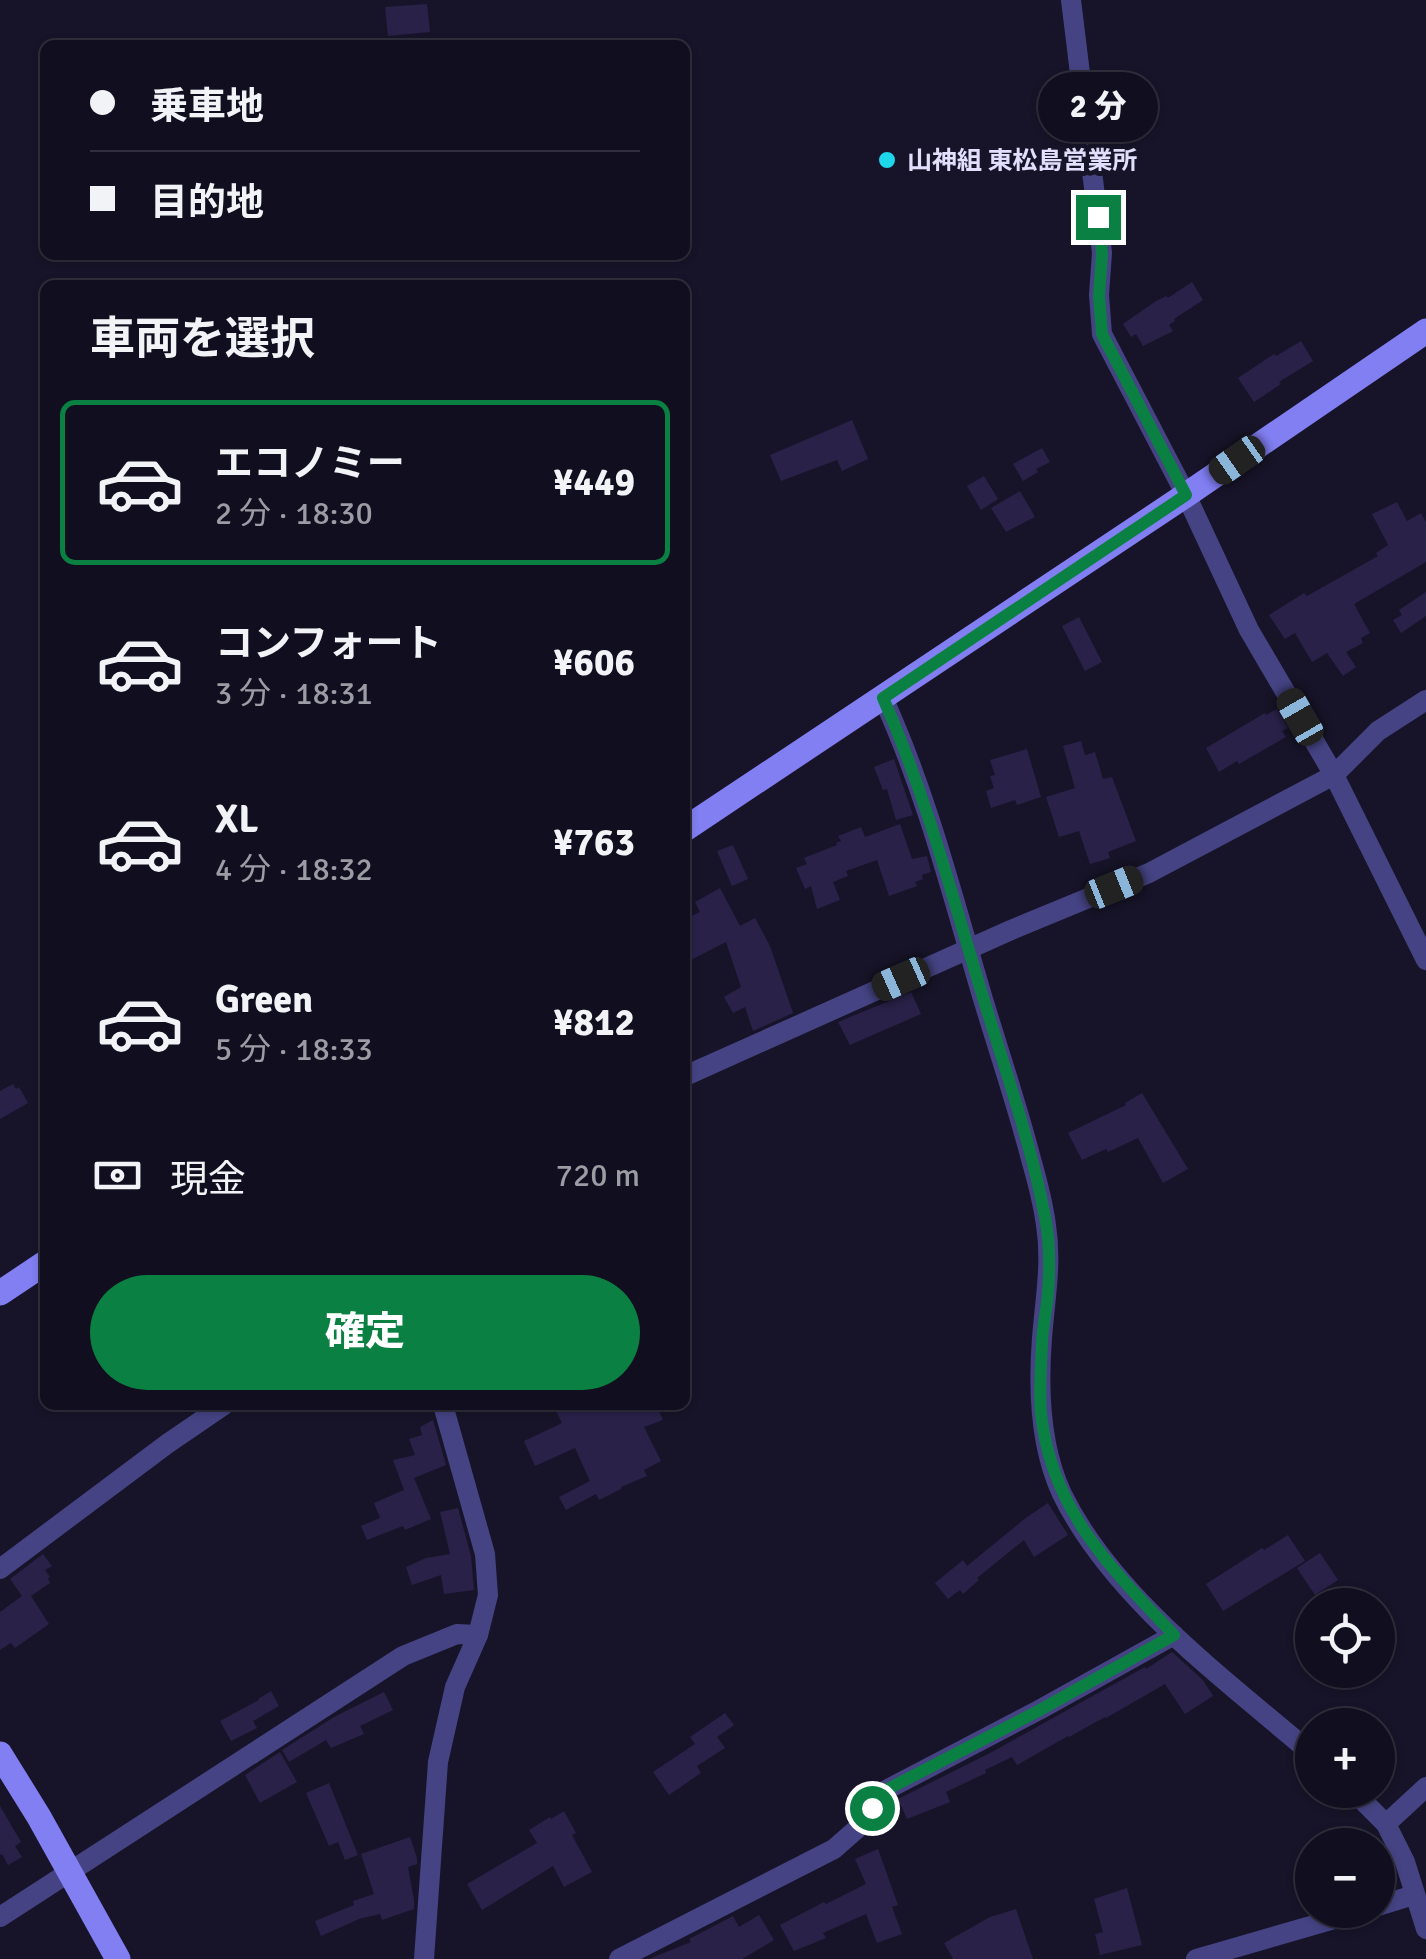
<!DOCTYPE html>
<html lang="ja">
<meta charset="utf-8">
<style>
body{margin:0;font-family:Signika,"Noto Sans JP",sans-serif;background:#1e1d2c;color:#f1f3f6;height:100vh;display:flex;flex-direction:column;font-size:38px;white-space:nowrap}
*{box-sizing:border-box;margin:0}
p{font-size:32px;color:#9c9ca4}
.icon{flex:none;width:55px;height:55px;fill:none;stroke:currentColor;stroke-width:2;stroke-linecap:round;stroke-linejoin:round}
.map{position:relative;flex:1;overflow:hidden}
.side{position:absolute;left:40px;top:280px;width:650px;height:1130px;display:flex;flex-direction:column;background:#110f1f;border-radius:15px;box-shadow:0 2px 8px #0004,0 0 0 2px #302f3d}
.side>*{flex:none}
.banner{position:absolute;left:40px;top:40px;width:650px;height:220px;border-radius:15px;box-shadow:0 2px 8px #0004,0 0 0 2px #302f3d;display:grid;align-content:center;height:220px;padding:0 50px;background:#110f1f}
.controls{position:absolute;left:1295px;top:1588px;display:grid;gap:20px}
.controls a{display:grid;place-items:center;width:100px;height:100px;border-radius:50%;background:#110f1f;box-shadow:0 2px 8px #0004,0 0 0 2px #302f3d;font-size:50px}
.end{position:absolute;width:45px;height:45px;margin:-22px;border:12px solid #0b8043;background:#fff;box-shadow:0 0 0 5px #fff}
.from{border-radius:50%}
.bubble{position:absolute;height:70px;border-radius:35px;background:#110f1f;box-shadow:0 2px 8px #0004,0 0 0 2px #302f3d;font-size:32px;font-weight:800;line-height:70px;text-align:center}
.car{position:absolute;width:30px;height:60px;margin:-30px -15px;border-radius:12px;box-shadow:0 0 8px 2px #0007;background:linear-gradient(#222 24%,#8ab4d8 0 40%,#222 0 76%,#8ab4d8 0 86%,#222 0)}
.banner b{display:flex;align-items:center;gap:35px;height:95px;font-size:38px}
.banner b+b{border-top:2px solid #302f3d}
.banner i{width:25px;height:25px;background:#f1f3f6}
ul{padding:0;list-style:none}
li{display:flex;align-items:center;gap:30px;height:165px;margin:0 20px 15px;padding:0 30px;border:5px solid transparent;border-radius:15px}
li div{flex:1}
li b{display:block;font-size:38px}
li em{font-style:normal;font-weight:800}
li.active{border-color:#0b8043}
li>.icon{width:90px;height:90px;stroke-width:1.5}
h2{padding:0 50px;font-size:45px;line-height:120px}
.pay{display:flex;align-items:center;gap:25px;height:110px;padding:0 50px;font-size:38px}
.pay p{margin-inline-start:auto}
.action{display:flex;gap:20px;margin-top:auto;padding:20px 50px}
.action a{flex:1;height:115px;border-radius:60px;background:#0b8043;color:#fff;font-size:40px;font-weight:800;line-height:115px;text-align:center}
.map>svg:first-child{display:block}
.building{fill:#292148}
.lines{fill:none;stroke-linecap:round;stroke-linejoin:round}
.street{stroke:#454383;stroke-width:20}
.secondary{stroke:#817ff2;stroke-width:25}
.route{stroke:#0b8043;stroke-width:12}
.poi-dot{fill:#1ed7e8;stroke:#171429;stroke-width:4}
.labels{text-anchor:middle;stroke-width:10;stroke-linejoin:round;paint-order:stroke}
.poi-label{font-size:25px;font-weight:bold;fill:#e2dffc;stroke:#171429;text-anchor:start}
</style>
<div class="map">
<svg width="1426" height="1959" viewBox="0 0 1426 1959">
<rect width="100%" height="100%" fill="#171429"/>
<!-- building -->
<g class="building">
<path d="M427 4 430 32 388 36 385 7Z"/>
<path d="M1192 282 1203 300 1174 319 1175 321 1169 325 1173 331 1143 346 1136 334 1131 337 1123 324 1156 301 1166 296 1168 298Z"/>
<path d="M1301 341 1313 361 1279 382 1281 384 1254 402 1238 378 1274 354 1276 356Z"/>
<path d="M852 420 868 459 842 471 837 460 781 481 770 455Z"/>
<path d="M1042 448 1050 462 1036 469 1038 472 1023 481 1013 464Z"/>
<path d="M984 476 998 499 981 510 967 486Z"/>
<path d="M1020 491 1035 517 1006 532 991 508Z"/>
<path d="M1397 502 1407 521 1421 513 1426 522V562L1354 604 1370 633 1361 638 1363 643 1346 652 1356 667 1343 676 1327 653 1312 662 1295 633 1285 639 1269 615 1304 593 1307 596 1378 556 1376 553 1388 545 1372 514Z"/>
<path d="M1426 592V616L1401 633 1393 620 1402 615 1399 610Z"/>
<path d="M1079 617 1102 662 1085 671 1062 626Z"/>
<path d="M1277 709 1288 728 1282 731 1286 737 1239 764 1237 761 1219 772 1206 748 1265 713 1266 715Z"/>
<path d="M1081 741 1085 755 1095 752 1103 779 1112 777 1136 841 1108 852 1110 858 1090 864 1079 831 1059 837 1046 797 1075 788 1063 746Z"/>
<path d="M1027 749 1041 797 1017 805 1015 800 991 808 986 791 994 788 990 776 995 775 990 760Z"/>
<path d="M894 759 913 815 896 820 887 789 883 790 874 767Z"/>
<path d="M900 824 912 859 927 856 931 872 922 875 923 879 915 882 917 886 889 896 877 860 846 871 848 876 833 882 840 900 817 909 811 886 805 889 796 868 807 864 804 858 837 845 836 843 841 841 838 836 861 827 865 837Z"/>
<path d="M733 845 748 879 732 886 717 851Z"/>
<path d="M720 888 740 926 755 918 770 946 793 1013 753 1031 745 1007 733 1013 724 997 741 987 726 942 685 963V919L700 912 695 902Z"/>
<path d="M911 992 921 1014 850 1045 838 1022Z"/>
<path d="M13 1084 16 1089 19 1087 28 1103 0 1119V1091Z"/>
<path d="M1142 1093 1188 1169 1163 1183 1138 1138 1108 1152 1106 1149 1082 1160 1068 1133 1126 1105 1125 1103Z"/>
<path d="M564 1405H656L663 1420 644 1427 661 1461 644 1470 647 1476 621 1487V1489L599 1500 596 1494 566 1510 559 1497 590 1481 575 1448 535 1466 524 1441 562 1423 555 1409Z"/>
<path d="M433 1420 446 1465 414 1478 431 1519 405 1530 403 1526 367 1540 361 1526 380 1518 374 1503 404 1490 393 1460 415 1455 409 1439 422 1435 420 1427Z"/>
<path d="M1048 1503 1068 1535 1034 1557 1024 1540 977 1578 979 1580 963 1594 960 1590 948 1599 935 1583 963 1560 967 1566 1027 1517Z"/>
<path d="M458 1508 471 1556 474 1590 444 1594 441 1575 412 1585 406 1567 426 1558 450 1554 440 1512Z"/>
<path d="M1288 1535 1305 1561 1223 1611 1206 1584 1262 1548 1264 1550Z"/>
<path d="M1320 1553 1338 1580 1315 1595 1297 1568Z"/>
<path d="M43 1554 52 1566 45 1570 50 1577 48 1578 50 1583 31 1596 49 1624 15 1648 11 1643 0 1650V1612L22 1596 10 1579Z"/>
<path d="M1172 1652 1203 1680 1213 1696 1185 1714 1165 1684 1106 1718 1105 1717 1069 1737 1068 1736 1017 1765 1012 1757 985 1770 986 1773 946 1792 950 1802 907 1819 898 1799 990 1753 1145 1667 1146 1669Z"/>
<path d="M271 1691 279 1706 253 1721 257 1728 231 1741 220 1721 259 1700 258 1699Z"/>
<path d="M384 1692 393 1710 360 1726 364 1734 331 1748 326 1740 289 1762 282 1750 334 1717Z"/>
<path d="M725 1713 734 1725 717 1737 725 1748 697 1766 701 1773 669 1795 653 1772 695 1744 690 1737Z"/>
<path d="M280 1752 297 1782 260 1803 245 1775Z"/>
<path d="M329 1783 358 1855 345 1860 338 1842 329 1846 306 1793Z"/>
<path d="M0 1806 21 1842 15 1846 22 1857 8 1865 2 1854 0 1855Z"/>
<path d="M564 1811 576 1833 572 1835 592 1872 564 1887 553 1866 482 1910 467 1884 537 1843 529 1830 550 1817 551 1819Z"/>
<path d="M410 1837 417 1858V1864L408 1867 414 1900V1909L382 1920 380 1914 359 1919 321 1936 315 1921 354 1905 353 1901 374 1894 361 1854Z"/>
<path d="M878 1849 898 1905 892 1907 902 1934 877 1943 866 1914 823 1933 826 1938 794 1951 780 1925 824 1902 826 1904 866 1884 855 1859Z"/>
<path d="M1127 1888 1142 1945 1100 1955 1095 1934 1103 1932 1094 1899Z"/>
<path d="M1016 1909 1033 1959H953L944 1943 990 1917Z"/>
<path d="M759 1915 774 1940 742 1959H649L691 1942 689 1939 733 1916 739 1927Z"/>
</g>
<g class="lines">
<!-- street -->
<g class="street">
<path d="M1071 0 1102 253 1099 295 1102 334 1186 495 1249 630 1334 775 1426 960"/>
<path d="M883 698C927 794 953 898 983 999 999 1052 1017 1105 1031 1159 1037 1180 1043 1202 1046 1225 1052 1264 1045 1299 1042 1338 1038 1389 1040 1447 1062 1494 1113 1598 1226 1680 1312 1754"/>
<path d="M685 1076 1011 930 1149 873 1334 775 1378 731 1426 700"/>
<path d="M0 1569 167 1444 224 1405"/>
<path d="M1352 1790 1386 1824 1405 1862 1426 1929"/>
<path d="M1386 1824 1426 1787"/>
<path d="M1378 1906 1414 1895"/>
<path d="M0 1917 403 1656 457 1634 478 1635"/>
<path d="M424 1959 438 1762 455 1687 478 1635 488 1595 485 1554 443 1405"/>
<path d="M619 1959 834 1849 859 1827 886 1790 1039 1710 1174 1635"/>
<path d="M1196 1959 1366 1910"/>
</g>
<!-- secondary -->
<g class="secondary">
<path d="M685 829 1186 495 1426 331"/>
<path d="M0 1293 45 1263"/>
<path d="M0 1754 39 1817 118 1959"/>
</g>
</g>
<g class="lines">
<!-- route -->
<path class="route" d="M872 1808 886 1790 1040 1710 1174 1635C1111 1568 1051 1510 1041 1413 1039 1391 1041 1367 1042 1345 1042 1327 1047 1310 1048 1292 1050 1267 1050 1242 1045 1217 1030 1138 1002 1061 979 984 950 888 924 790 883 698L1186 495 1102 334 1099 296 1102 253 1098 217"/>
</g>
<!-- markers -->
<circle class="poi-dot" cx="887" cy="160" r="10"/>
<g class="labels">
<!-- poi labels -->
<g class="poi-label">
<text x="907" y="169">山神組 東松島営業所</text>
</g>
</g>
</svg>
<div class="controls">
<a><svg class="icon" aria-label="locate" viewBox="0 0 24 24"><circle cx="12" cy="12" r="6"/><path d="M12 2v4M12 18v4M2 12h4M18 12h4"/></svg></a>
<a>+</a>
<a>−</a>
</div>
<i class="end from" style="left:872px;top:1808px"></i>
<i class="end" style="left:1098px;top:217px"></i>
<div class="bubble" style="left:1038px;top:72px;width:120px">2 分</div>
<i class="car" style="left:1237px;top:460px;rotate:235deg"></i>
<i class="car" style="left:1300px;top:717px;rotate:330deg"></i>
<i class="car" style="left:1114px;top:887px;rotate:68deg"></i>
<i class="car" style="left:901px;top:979px;rotate:246deg"></i>
<div class="banner">
<b><i class="from"></i>乗車地</b>
<b><i></i>目的地</b>
</div>
<section class="side">
<h2>車両を選択</h2>
<ul>
<li class="active"><svg class="icon" aria-label="car" viewBox="0 0 24 24"><path d="M5 17H2v-5l4-1 3-4h7l3 4 3 1v5h-3M9 17h6M6 11h13"/><circle cx="7" cy="17" r="2"/><circle cx="17" cy="17" r="2"/></svg><div><b>エコノミー</b><p>2 分 · 18:30</p></div><em>¥449</em></li>
<li><svg class="icon" aria-label="car" viewBox="0 0 24 24"><path d="M5 17H2v-5l4-1 3-4h7l3 4 3 1v5h-3M9 17h6M6 11h13"/><circle cx="7" cy="17" r="2"/><circle cx="17" cy="17" r="2"/></svg><div><b>コンフォート</b><p>3 分 · 18:31</p></div><em>¥606</em></li>
<li><svg class="icon" aria-label="car" viewBox="0 0 24 24"><path d="M5 17H2v-5l4-1 3-4h7l3 4 3 1v5h-3M9 17h6M6 11h13"/><circle cx="7" cy="17" r="2"/><circle cx="17" cy="17" r="2"/></svg><div><b>XL</b><p>4 分 · 18:32</p></div><em>¥763</em></li>
<li><svg class="icon" aria-label="car" viewBox="0 0 24 24"><path d="M5 17H2v-5l4-1 3-4h7l3 4 3 1v5h-3M9 17h6M6 11h13"/><circle cx="7" cy="17" r="2"/><circle cx="17" cy="17" r="2"/></svg><div><b>Green</b><p>5 分 · 18:33</p></div><em>¥812</em></li>
</ul>
<div class="pay"><svg class="icon" aria-label="cash" viewBox="0 0 24 24"><path d="M3 7h18v10H3z"/><circle cx="12" cy="12" r="2"/></svg>現金<p>720 m</p></div>
<div class="action"><a>確定</a></div>
</section>
</div>
